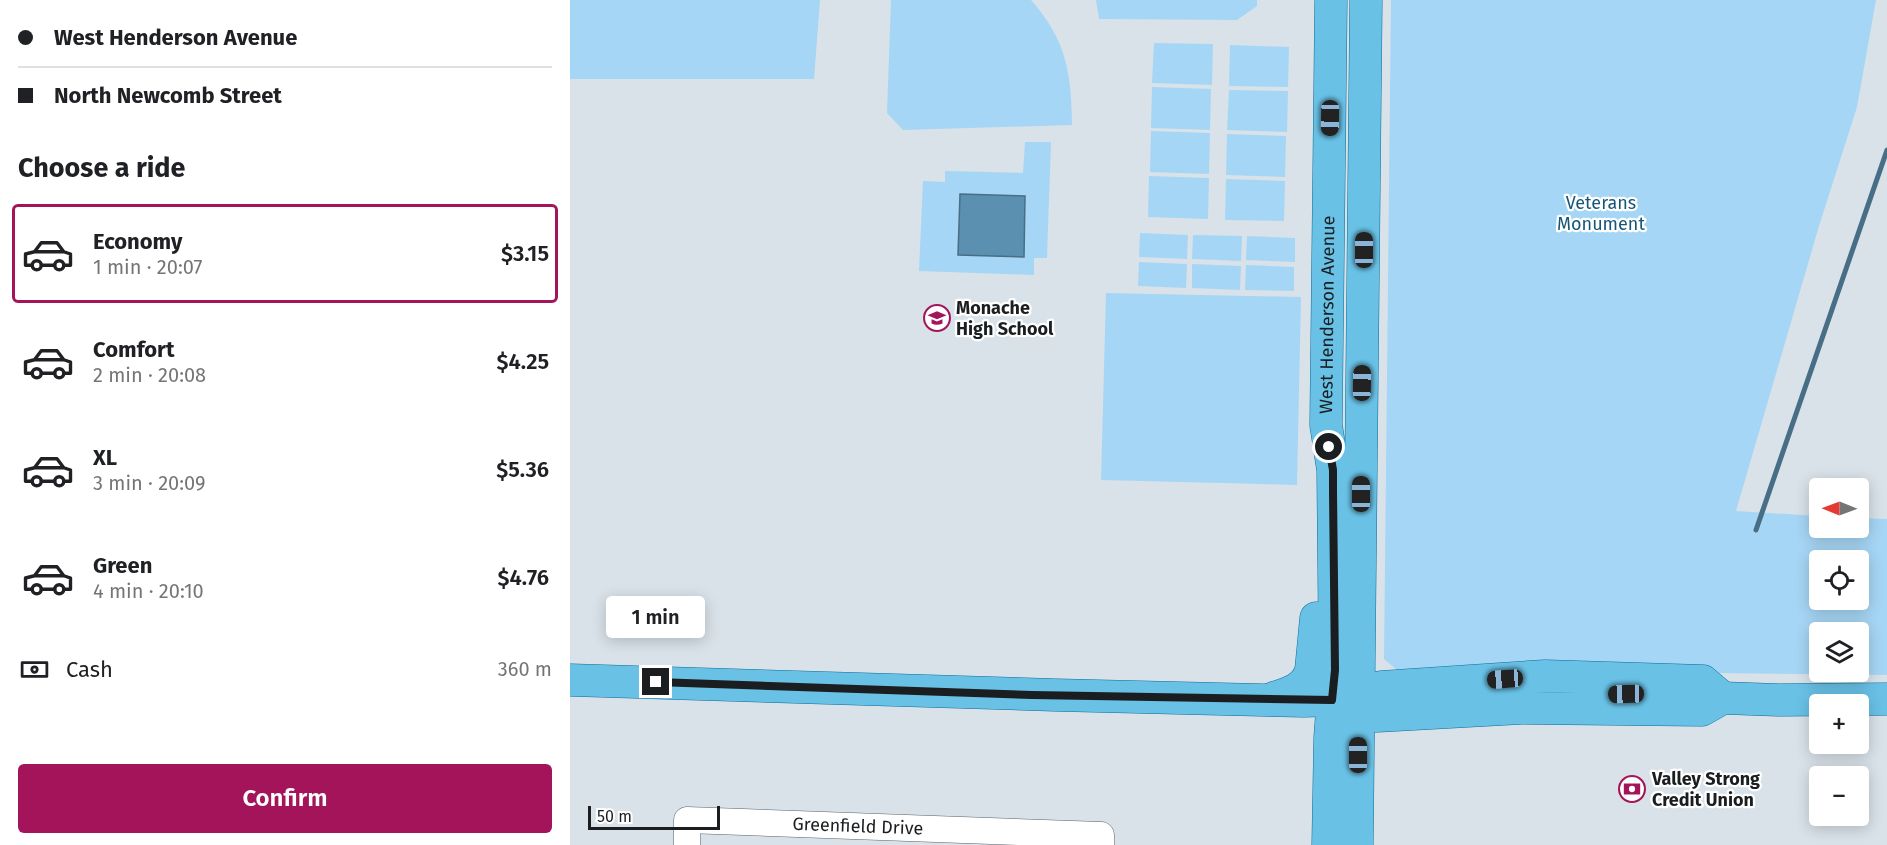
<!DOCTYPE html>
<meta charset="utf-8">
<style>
body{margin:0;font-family:"Fira Sans",sans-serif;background:#f6f6f6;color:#202124;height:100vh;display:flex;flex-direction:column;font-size:22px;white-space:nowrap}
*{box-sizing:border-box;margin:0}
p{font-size:20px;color:#757577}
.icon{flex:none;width:33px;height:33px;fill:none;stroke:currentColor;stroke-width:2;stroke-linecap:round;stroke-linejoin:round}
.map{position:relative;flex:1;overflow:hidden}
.sheet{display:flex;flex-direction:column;background:#fff;width:570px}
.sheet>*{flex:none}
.banner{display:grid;align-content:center;height:132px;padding:0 18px;background:#fff}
.needle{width:39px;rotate:271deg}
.tools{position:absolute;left:1239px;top:478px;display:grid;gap:12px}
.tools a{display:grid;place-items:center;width:60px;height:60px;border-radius:6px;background:#fff;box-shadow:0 3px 15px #0003;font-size:30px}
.scale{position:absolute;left:18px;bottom:15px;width:132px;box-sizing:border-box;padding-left:6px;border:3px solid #1a1e20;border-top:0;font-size:16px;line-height:21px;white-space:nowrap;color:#1a1e20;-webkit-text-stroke:4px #fff;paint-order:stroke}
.end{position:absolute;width:27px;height:27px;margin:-14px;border:8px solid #1a1e20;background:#fff;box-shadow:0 0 0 3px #fff}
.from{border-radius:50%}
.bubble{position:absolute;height:42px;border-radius:6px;background:#fff;box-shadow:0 3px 15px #0003;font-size:20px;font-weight:600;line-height:42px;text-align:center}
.car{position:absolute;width:18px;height:36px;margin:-18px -9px;border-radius:8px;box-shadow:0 0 4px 2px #0007;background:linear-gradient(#222 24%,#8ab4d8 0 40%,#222 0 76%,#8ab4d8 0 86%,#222 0)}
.banner b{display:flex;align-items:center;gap:21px;height:57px;font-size:22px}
.banner b+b{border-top:2px solid #e0e0e0}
.banner i{width:15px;height:15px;background:#202124}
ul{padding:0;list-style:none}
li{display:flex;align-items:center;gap:18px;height:99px;margin:0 12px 9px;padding:0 6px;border:3px solid transparent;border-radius:6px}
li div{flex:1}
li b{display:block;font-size:22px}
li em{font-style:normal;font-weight:600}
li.active{border-color:#a3145a}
li>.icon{width:54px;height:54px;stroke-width:1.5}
h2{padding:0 18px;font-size:27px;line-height:72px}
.pay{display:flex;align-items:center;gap:15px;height:66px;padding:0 18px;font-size:22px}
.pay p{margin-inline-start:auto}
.cta{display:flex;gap:12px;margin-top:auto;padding:12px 18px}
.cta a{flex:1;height:69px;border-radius:6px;background:#a3145a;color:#fff;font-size:24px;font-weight:600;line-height:69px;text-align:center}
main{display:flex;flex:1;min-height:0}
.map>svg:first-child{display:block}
.green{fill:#a6d6f5;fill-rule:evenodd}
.water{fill:#5b90b1;stroke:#486e86;stroke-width:1.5}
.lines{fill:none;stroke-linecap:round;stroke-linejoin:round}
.stream{stroke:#486e86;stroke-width:5}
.minor-casing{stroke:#5a6368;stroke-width:27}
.major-casing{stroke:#0c6d96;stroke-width:33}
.minor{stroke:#fff;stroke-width:26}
.major{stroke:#69c1e6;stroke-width:32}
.route{stroke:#1a1e20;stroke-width:8}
.labels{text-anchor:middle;stroke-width:4.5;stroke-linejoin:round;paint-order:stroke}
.park-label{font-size:18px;fill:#155678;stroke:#fff}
.poi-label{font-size:18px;font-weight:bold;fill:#1a1e20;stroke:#fff;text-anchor:start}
.street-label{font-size:18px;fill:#1a1e20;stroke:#fff}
</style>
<main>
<section class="sheet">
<div class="banner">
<b><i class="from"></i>West Henderson Avenue</b>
<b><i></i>North Newcomb Street</b>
</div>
<h2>Choose a ride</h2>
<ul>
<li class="active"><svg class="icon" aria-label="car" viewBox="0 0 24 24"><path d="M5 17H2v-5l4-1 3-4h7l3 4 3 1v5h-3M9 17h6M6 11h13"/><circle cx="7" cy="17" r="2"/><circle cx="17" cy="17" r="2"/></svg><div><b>Economy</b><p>1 min · 20:07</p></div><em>$3.15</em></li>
<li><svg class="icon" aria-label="car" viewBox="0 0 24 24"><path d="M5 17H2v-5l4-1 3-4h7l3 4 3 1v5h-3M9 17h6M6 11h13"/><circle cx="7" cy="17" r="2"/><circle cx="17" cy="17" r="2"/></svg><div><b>Comfort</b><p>2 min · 20:08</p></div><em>$4.25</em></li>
<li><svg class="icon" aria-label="car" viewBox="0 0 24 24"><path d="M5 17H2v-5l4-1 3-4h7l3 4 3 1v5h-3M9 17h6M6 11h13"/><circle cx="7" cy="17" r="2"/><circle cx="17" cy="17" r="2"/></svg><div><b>XL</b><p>3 min · 20:09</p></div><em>$5.36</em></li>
<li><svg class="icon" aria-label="car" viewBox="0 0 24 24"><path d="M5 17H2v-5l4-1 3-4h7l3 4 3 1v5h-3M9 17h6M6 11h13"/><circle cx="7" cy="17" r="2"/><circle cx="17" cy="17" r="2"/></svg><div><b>Green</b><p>4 min · 20:10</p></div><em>$4.76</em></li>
</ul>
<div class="pay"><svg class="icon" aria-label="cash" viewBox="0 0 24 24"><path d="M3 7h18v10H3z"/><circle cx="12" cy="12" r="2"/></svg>Cash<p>360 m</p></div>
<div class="cta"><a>Confirm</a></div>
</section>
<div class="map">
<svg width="1317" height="845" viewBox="0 0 1317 845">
<rect width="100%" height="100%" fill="#d9e2e9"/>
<!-- green -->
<g class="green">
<path d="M0 0H250L244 79H0Z"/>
<path d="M321 0H461C497 41 501 73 502 125L333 130 317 113Z"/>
<path d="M526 0H687V6L667 20 529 19Z"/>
<path d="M821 0H1306L1287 107 1249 226 1166 511 1249 516 1250 528H1288L1289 518 1317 519V675L1133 673 1108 664 973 663 876 666 827 670 814 659ZM1250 561H1288V600H1250ZM1250 633H1288V672H1250Z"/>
<path d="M584 43 643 44 642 85 582 83Z"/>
<path d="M660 45 719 47 718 87 659 86Z"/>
<path d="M582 87 641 89 640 130 581 128Z"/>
<path d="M659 90 718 91 717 132 657 130Z"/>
<path d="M581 131 640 133 639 174 580 172Z"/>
<path d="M657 134 716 136 715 177 656 175Z"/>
<path d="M455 142H481L477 258H464V275L349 271 353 181 375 182V171L453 173Z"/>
<path d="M579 176 639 178 638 219 578 217Z"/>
<path d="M656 179 715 181 714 221 655 220Z"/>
<path d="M570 233 618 235 617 259 569 257Z"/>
<path d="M623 235 672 236 671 261 622 259Z"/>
<path d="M677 236 725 238V262L676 260Z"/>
<path d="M569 262 617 264 616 288 568 286Z"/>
<path d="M622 264 671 266 670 290 622 288Z"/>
<path d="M676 265 724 267V291L675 290Z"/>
<path d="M536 293 731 297 727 485 531 480Z"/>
</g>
<!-- water -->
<path class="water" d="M390 194 455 196 454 257 388 255Z"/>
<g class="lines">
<!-- stream -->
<path class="stream" d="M1186 530 1317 150"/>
<defs>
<g id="minor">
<path id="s1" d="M117 845V820L531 835V845"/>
</g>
<g id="major">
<path d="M0 680 485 695 734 701 762 700 788 690 811 687 975 676 1133 681 1153 698"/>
<path d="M703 698C720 693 736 688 741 670L746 618"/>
<path d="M771 705 789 716H807L951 708 1132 710 1153 698 1209 700 1317 699"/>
<path id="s2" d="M758 845 760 738 765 670 763 470 756 425 761 0"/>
<path d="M787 845 796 0"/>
</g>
</defs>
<!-- minor casing -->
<use href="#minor" class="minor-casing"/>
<!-- major casing -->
<use href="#major" class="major-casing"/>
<!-- minor -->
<use href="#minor" class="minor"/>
<!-- major -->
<use href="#major" class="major"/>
</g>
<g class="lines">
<!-- route -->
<path class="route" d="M86 682 462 695 762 700 765 670 763 492V470L759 447"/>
</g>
<!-- icons -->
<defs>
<symbol id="school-ring" viewBox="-11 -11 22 22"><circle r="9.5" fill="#fff" stroke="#a3145a" stroke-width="1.5"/><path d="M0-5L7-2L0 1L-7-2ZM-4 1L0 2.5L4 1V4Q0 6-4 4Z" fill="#a3145a"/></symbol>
<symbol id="bank-ring" viewBox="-11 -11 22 22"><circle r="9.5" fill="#fff" stroke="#a3145a" stroke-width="1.5"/><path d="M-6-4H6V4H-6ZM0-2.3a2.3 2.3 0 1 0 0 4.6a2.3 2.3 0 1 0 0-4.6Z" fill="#a3145a"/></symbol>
</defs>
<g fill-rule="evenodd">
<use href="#school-ring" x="352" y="303" width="30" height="30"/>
<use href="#bank-ring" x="1047" y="774" width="30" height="30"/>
</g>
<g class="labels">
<!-- park labels -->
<g class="park-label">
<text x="1031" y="209">Veterans<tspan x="1031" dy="21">Monument</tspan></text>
</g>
<!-- poi labels -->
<g class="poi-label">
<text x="386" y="314">Monache<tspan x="386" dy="21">High School</tspan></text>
<text x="1082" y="785">Valley Strong<tspan x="1082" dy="21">Credit Union</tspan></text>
</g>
<!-- street labels -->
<g class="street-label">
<text dy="6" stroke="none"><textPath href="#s2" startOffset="531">West Henderson Avenue</textPath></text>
<text dy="6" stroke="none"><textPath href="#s1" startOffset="196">Greenfield Drive</textPath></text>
</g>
</g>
</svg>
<div class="tools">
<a><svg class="needle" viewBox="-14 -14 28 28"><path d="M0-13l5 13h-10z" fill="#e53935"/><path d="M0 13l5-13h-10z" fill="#757577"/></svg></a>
<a><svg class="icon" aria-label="locate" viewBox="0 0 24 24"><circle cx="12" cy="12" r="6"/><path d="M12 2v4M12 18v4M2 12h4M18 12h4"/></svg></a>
<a><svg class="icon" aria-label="layers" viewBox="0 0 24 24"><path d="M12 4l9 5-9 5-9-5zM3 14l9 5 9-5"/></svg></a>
<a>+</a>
<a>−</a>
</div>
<div class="scale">50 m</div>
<i class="end from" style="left:759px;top:447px"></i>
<i class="end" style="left:86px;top:682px"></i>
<div class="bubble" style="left:36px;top:596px;width:99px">1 min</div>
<i class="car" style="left:760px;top:118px;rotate:181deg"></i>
<i class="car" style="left:794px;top:250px;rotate:0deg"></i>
<i class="car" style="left:792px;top:383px;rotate:1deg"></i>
<i class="car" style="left:791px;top:494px;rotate:0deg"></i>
<i class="car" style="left:935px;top:679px;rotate:266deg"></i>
<i class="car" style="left:1056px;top:694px;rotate:269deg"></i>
<i class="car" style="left:788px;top:755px;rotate:0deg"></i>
</div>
</main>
